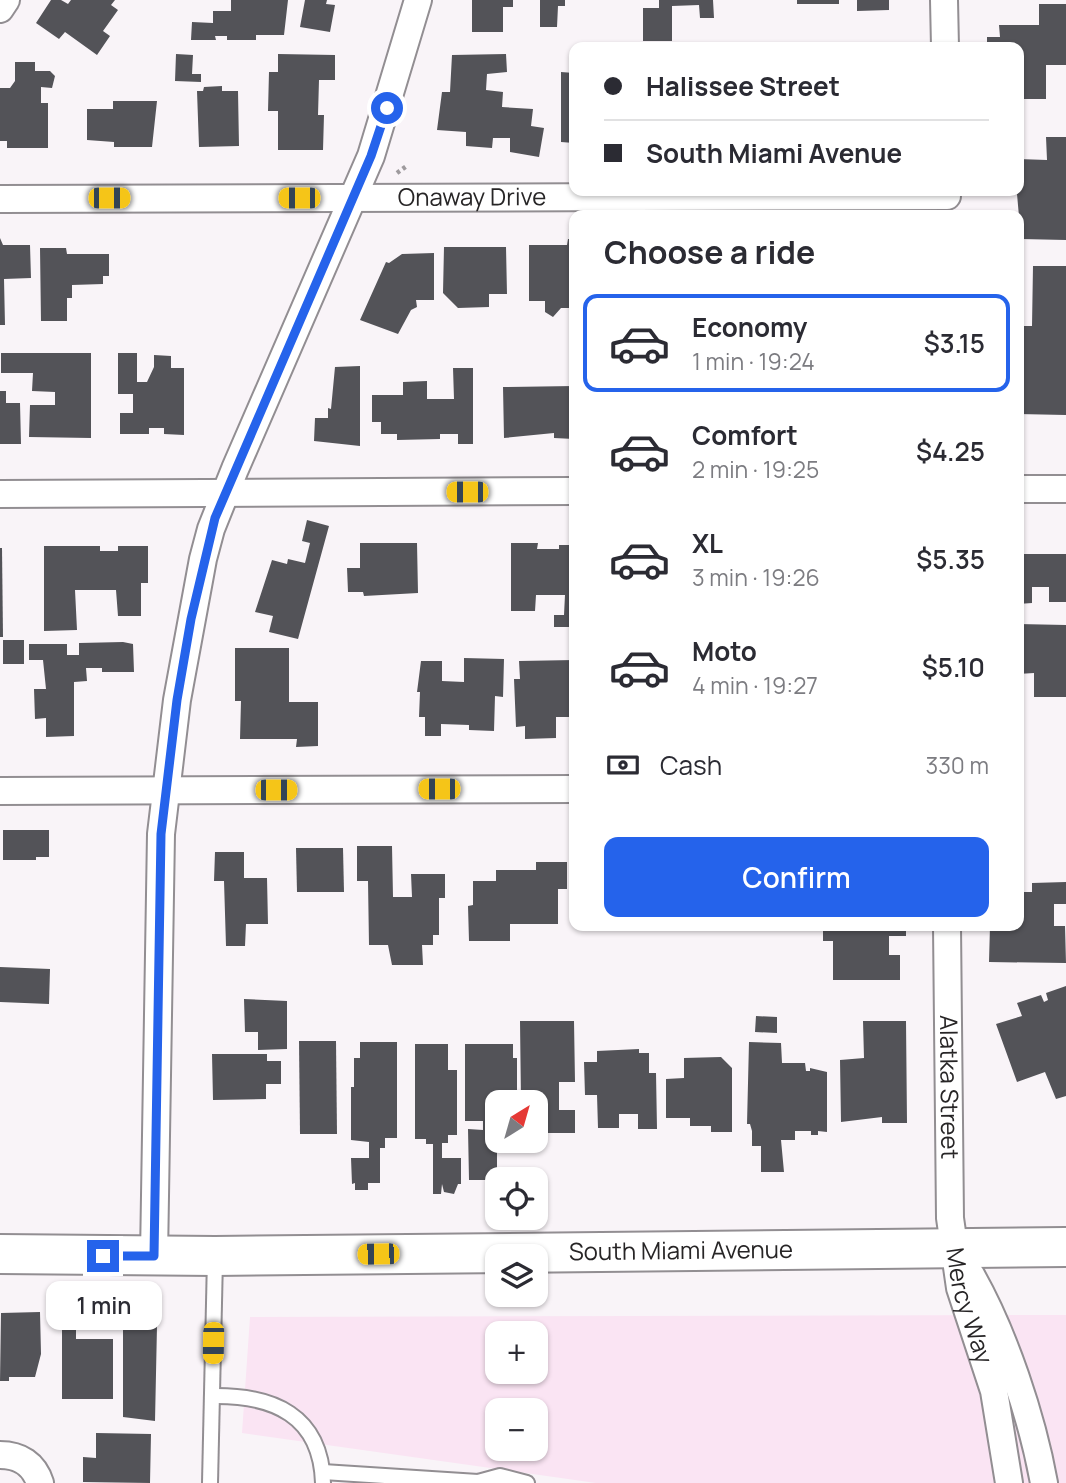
<!DOCTYPE html>
<meta charset="utf-8">
<style>
body{margin:0;font-family:Manrope,sans-serif;background:#f7f7f7;color:#2b2b33;height:100vh;display:flex;flex-direction:column;font-size:26px;white-space:nowrap}
*{box-sizing:border-box;margin:0}
p{font-size:23px;color:#7c7c81}
.icon{flex:none;width:38px;height:38px;fill:none;stroke:currentColor;stroke-width:2;stroke-linecap:round;stroke-linejoin:round}
.map{position:relative;flex:1;overflow:hidden}
.details{position:absolute;left:569px;top:210px;width:455px;height:721px;display:flex;flex-direction:column;background:#fff;border-radius:14px;box-shadow:0 2px 5px #0004}
.details>*{flex:none}
.hud{position:absolute;left:569px;top:42px;width:455px;height:154px;border-radius:14px;box-shadow:0 2px 5px #0004;display:grid;align-content:center;height:154px;padding:0 35px;background:#fff}
.needle{width:46px;rotate:37deg}
.controls{position:absolute;left:485px;top:1090px;display:grid;gap:14px}
.controls a{display:grid;place-items:center;width:63px;height:63px;border-radius:14px;background:#fff;box-shadow:0 2px 5px #0004;font-size:35px}
.end{position:absolute;width:32px;height:32px;margin:-16px;border:9px solid #2563eb;background:#fff;box-shadow:0 0 0 4px #fff}
.from{border-radius:50%}
.bubble{position:absolute;height:49px;border-radius:14px;background:#fff;box-shadow:0 2px 5px #0004;font-size:23px;font-weight:600;line-height:49px;text-align:center}
.car{position:absolute;width:21px;height:42px;margin:-21px -10px;border-radius:9px;box-shadow:0 0 5px 2px #0007;background:linear-gradient(#f5c518 24%,#345 0 40%,#f5c518 0 76%,#345 0 86%,#f5c518 0)}
.hud b{display:flex;align-items:center;gap:24px;height:66px;font-size:26px}
.hud b+b{border-top:2px solid #e1e1e2}
.hud i{width:18px;height:18px;background:#2b2b33}
ul{padding:0;list-style:none}
li{display:flex;align-items:center;gap:21px;height:98px;margin:0 14px 10px;padding:0 21px;border:4px solid transparent;border-radius:14px}
li div{flex:1}
li b{display:block;font-size:26px}
li em{font-style:normal;font-weight:600}
li.current{border-color:#2563eb}
li>.icon{width:63px;height:63px;stroke-width:1.5}
h2{padding:0 35px;font-size:32px;line-height:84px}
.pay{display:flex;align-items:center;gap:18px;height:77px;padding:0 35px;font-size:26px}
.pay p{margin-inline-start:auto}
.cta{display:flex;gap:14px;margin-top:auto;padding:14px 35px}
.cta a{flex:1;height:80px;border-radius:14px;background:#2563eb;color:#fff;font-size:28px;font-weight:600;line-height:80px;text-align:center}
.map>svg:first-child{display:block}
.medical{fill:#fae4f3;fill-rule:evenodd}
.building{fill:#535358}
.lines{fill:none;stroke-linecap:round;stroke-linejoin:round}
.lane-casing{stroke:#928e92;stroke-width:18}
.street-casing{stroke:#928e92;stroke-width:30}
.secondary-casing{stroke:#928e92;stroke-width:42}
.path{stroke:#9e9a9d;stroke-width:4.5;stroke-dasharray:3.5 3.5;stroke-linecap:butt}
.lane{stroke:#fff;stroke-width:14}
.street{stroke:#fff;stroke-width:26}
.secondary{stroke:#fff;stroke-width:38}
.route{stroke:#2563eb;stroke-width:9}
.labels{text-anchor:middle;stroke-width:7;stroke-linejoin:round;paint-order:stroke}
.street-label{font-size:24px;fill:#272526;stroke:#fff}
</style>
<div class="map">
<svg width="1066" height="1483" viewBox="0 0 1066 1483">
<rect width="100%" height="100%" fill="#f9f4f8"/>
<!-- medical -->
<path class="medical" d="M1066 1315V1483H596L242 1433 250 1317ZM497 1334H536V1372H497ZM497 1410H536V1449H497Z"/>
<!-- building -->
<g class="building">
<path d="M51 0H61L68 4 71 0H115L111 5 118 10 103 31 110 36 97 55 65 32 59 39 36 23Z"/>
<path d="M231 0H288L284 35H256V40H227V36H215L216 40H191L192 22 213 23V11H231Z"/>
<path d="M305 0H327L326 4 335 5 330 32 300 27Z"/>
<path d="M472 0H513V7H503V32H472Z"/>
<path d="M540 0H565V6H558L557 27H540Z"/>
<path d="M659 0H713L714 18H700L699 5 672 6V41H643V8H659Z"/>
<rect x="797" y="0" width="42" height="4"/>
<path d="M857 0H889V10L857 11Z"/>
<path d="M1039 4H1066V65H1046V99H1018V47H987V37H1000L999 25H1039Z"/>
<path d="M176 54 193 55 192 74H201V82L175 81Z"/>
<path d="M278 54 335 55V80H319L318 115H324L323 150H278V111H268L269 72H278Z"/>
<path d="M506 54 507 72 487 74 486 90 503 92 502 107 533 109 531 126 544 128 539 157 510 152V138H493L492 148 466 146V132L437 130 442 92H450L452 55Z"/>
<path d="M15 62H35V71H50L55 76 52 88 41 87V103H48V148H7V141H0V88H10L15 81Z"/>
<path d="M561 72 574 73V143L561 142Z"/>
<path d="M222 86V91H238L239 146 199 147 197 91H203L204 87Z"/>
<path d="M113 101H157L152 147H114V142L87 140V109H113Z"/>
<path d="M1046 137H1066V240L1021 239 1017 194H989V191H1018V159L1047 160Z"/>
<path d="M0 238 3 245H30L31 278 4 279 5 325H0Z"/>
<path d="M568 239H574V308H561L553 317 545 312V301H529V245H567Z"/>
<path d="M444 247H506L507 294H489V307L458 308 443 293Z"/>
<path d="M40 248H66L67 254H109V276H103V284L72 285V298H67V321H41Z"/>
<path d="M434 253V300H416L417 307 411 310 398 334 360 320 386 262 389 263 402 254Z"/>
<path d="M1033 266H1066V415L1018 414V326H1032Z"/>
<path d="M1 353H91V438L29 437 30 405H55V392L32 391 33 373H1Z"/>
<path d="M118 353H137V382H147L154 367V355L171 356V368H184V435L164 434V428H149V434H120V413H133V394H118Z"/>
<path d="M360 366V446L314 441 315 418H328V408L331 409 335 367Z"/>
<path d="M453 368H473V444H458V434H440V439L397 440V434H381V422H372V395H403V382L427 381V399H454Z"/>
<path d="M574 386V439L554 438V433L504 438 503 387Z"/>
<path d="M0 391H6V403H20L21 444H0Z"/>
<path d="M307 520 329 526 298 639 269 632 273 616 255 612 272 560 287 564 288 559 305 563 310 543 302 541Z"/>
<path d="M360 543H417L418 593 364 596 363 592H348L347 568H360Z"/>
<path d="M511 543H538L537 549H559V545H574V627H554V615H564L565 595H536L535 611H511Z"/>
<path d="M44 546H100V551H118V546H148V583H141V616H118L116 590H75L77 630 44 631Z"/>
<path d="M0 548H2L3 637H0Z"/>
<path d="M1018 554H1066V602H1049V587H1032V603L1018 604Z"/>
<path d="M1018 624 1066 625V697H1034V673L1018 674Z"/>
<rect x="3" y="640" width="21" height="24"/>
<path d="M123 642 133 644 134 672H102V668H86L87 681 74 682V736L46 737V718L35 719 34 689H46L43 660H29V644H67V655H79V643Z"/>
<path d="M235 648H289V702H318V746L296 747 297 739H240L241 701H235Z"/>
<path d="M464 658 504 659 503 697 495 696 494 731 469 730V725L441 724V736H425V717H419L420 692H417L421 661H442V681L464 682Z"/>
<path d="M574 660V717H556V738L525 739V726L516 727 514 679H520L519 661Z"/>
<path d="M3 830H49V857H36V860H3Z"/>
<path d="M357 846H392L393 897H412L411 874H445V898H439V935H433V945H422L423 965H392L388 945H369L368 881H357Z"/>
<path d="M296 848H343L344 892H297Z"/>
<path d="M215 852H244V878H267L268 924H246L245 946H226L224 881H214Z"/>
<path d="M536 862H567V889H558V924H510V941H469L468 906 473 905V881H496V870H536Z"/>
<path d="M1066 882V904H1054V926H1065L1066 963 989 962 990 926H1018V892H1032V883Z"/>
<rect x="669" y="926" width="44" height="3"/>
<path d="M823 926H906V936H889V955H900V980H833V941H823Z"/>
<path d="M0 967 50 969 49 1004 0 1002Z"/>
<path d="M1066 986V1096L1056 1099 1045 1072 1017 1082 996 1024 1022 1016 1017 1003 1041 995 1044 1002 1048 1000 1046 993Z"/>
<path d="M244 999 287 1001V1049L258 1050V1032H245Z"/>
<path d="M756 1016 777 1017V1033L755 1032Z"/>
<path d="M520 1021H574L575 1082H559V1110H575V1133H536V1102H521Z"/>
<path d="M863 1021H906L907 1123H882V1117L841 1122 840 1060 864 1058Z"/>
<path d="M299 1041H336L337 1134H300Z"/>
<path d="M360 1042H397V1138H385V1148H380V1183H368V1190H355V1183L352 1184 351 1158H369V1142L351 1140V1087H354V1058H360Z"/>
<path d="M749 1042 781 1043 782 1063H805L806 1071H810V1068L827 1072V1132L818 1131V1135H811V1131H795V1140H781L784 1172H761V1146H752V1131L750 1124H747Z"/>
<path d="M415 1044H448V1070H457V1135H448V1143H442V1158H461V1184H458L454 1194 444 1192 442 1184 441 1194H433V1144H426V1139H415Z"/>
<path d="M465 1044H513V1058H517V1102H497V1180H469L468 1129 483 1130V1121H465Z"/>
<path d="M639 1049V1053H649V1073H656L657 1129H638V1114H619V1128H598L597 1095H585L584 1062H597V1051Z"/>
<path d="M212 1054H267V1061H281V1084H266V1099L213 1100Z"/>
<path d="M721 1057 732 1068V1132H711V1126H690V1118H666V1079L684 1078V1058Z"/>
<path d="M40 1312 41 1354 35 1377H9V1381H0L1 1313Z"/>
<path d="M123 1316H148V1326H157L155 1421 123 1417Z"/>
<path d="M62 1317H76V1339H113V1399H62Z"/>
<path d="M96 1433 151 1434 150 1483 83 1482V1457L96 1458Z"/>
</g>
<g class="lines">
<defs>
<g id="lane">
<path d="M212 1396C273 1395 321 1415 323 1483"/>
<path d="M323 1472 478 1482 500 1476 527 1483"/>
<path d="M210 1483 215 1258"/>
</g>
<g id="street">
<path d="M944 0 945 47"/>
<path d="M0 9 6 0"/>
<path id="s1" d="M0 199 947 196"/>
<path d="M1018 489H1066"/>
<path d="M0 494 574 491"/>
<path d="M0 791 574 789"/>
<path id="s2" d="M947 926 950 1218 960 1288 994 1391 1009 1483"/>
<path d="M154 1256 161 834 177 700 203 559 211 529 235 469 371 156 418 0"/>
<path d="M971 1275C1004 1333 1032 1417 1044 1483"/>
<path d="M0 1455C20 1455 34 1464 40 1483"/>
</g>
<g id="secondary">
<path id="s3" d="M0 1254 215 1256 1066 1247"/>
</g>
</defs>
<!-- lane casing -->
<use href="#lane" class="lane-casing"/>
<!-- street casing -->
<use href="#street" class="street-casing"/>
<!-- secondary casing -->
<use href="#secondary" class="secondary-casing"/>
<!-- path -->
<path class="path" d="M397 173 408 165"/>
<!-- lane -->
<use href="#lane" class="lane"/>
<!-- street -->
<use href="#street" class="street"/>
<!-- secondary -->
<use href="#secondary" class="secondary"/>
</g>
<g class="lines">
<!-- route -->
<path class="route" d="M103 1256H154L161 834 177 700 191 619 215 518 371 156 387 108"/>
</g>
<g class="labels">
<!-- street labels -->
<g class="street-label">
<text dy="8" stroke="none"><textPath href="#s1" startOffset="472">Onaway Drive</textPath></text>
<text dy="8" stroke="none"><textPath href="#s2" startOffset="161">Alatka Street</textPath></text>
<text dy="8" stroke="none"><textPath href="#s3" startOffset="681">South Miami Avenue</textPath></text>
<text dy="8" stroke="none"><textPath href="#s2" startOffset="382">Mercy Way</textPath></text>
</g>
</g>
</svg>
<div class="controls">
<a><svg class="needle" viewBox="-14 -14 28 28"><path d="M0-13l5 13h-10z" fill="#e53935"/><path d="M0 13l5-13h-10z" fill="#7c7c81"/></svg></a>
<a><svg class="icon" aria-label="locate" viewBox="0 0 24 24"><circle cx="12" cy="12" r="6"/><path d="M12 2v4M12 18v4M2 12h4M18 12h4"/></svg></a>
<a><svg class="icon" aria-label="layers" viewBox="0 0 24 24"><path d="M12 4l9 5-9 5-9-5zM3 14l9 5 9-5"/></svg></a>
<a>+</a>
<a>−</a>
</div>
<i class="end from" style="left:387px;top:108px"></i>
<i class="end" style="left:103px;top:1256px"></i>
<div class="bubble" style="left:46px;top:1281px;width:116px">1 min</div>
<i class="car" style="left:109px;top:198px;rotate:90deg"></i>
<i class="car" style="left:299px;top:198px;rotate:270deg"></i>
<i class="car" style="left:467px;top:492px;rotate:270deg"></i>
<i class="car" style="left:439px;top:789px;rotate:270deg"></i>
<i class="car" style="left:276px;top:790px;rotate:90deg"></i>
<i class="car" style="left:378px;top:1254px;rotate:269deg"></i>
<i class="car" style="left:213px;top:1343px;rotate:181deg"></i>
<div class="hud">
<b><i class="from"></i>Halissee Street</b>
<b><i></i>South Miami Avenue</b>
</div>
<section class="details">
<h2>Choose a ride</h2>
<ul>
<li class="current"><svg class="icon" aria-label="car" viewBox="0 0 24 24"><path d="M5 17H2v-5l4-1 3-4h7l3 4 3 1v5h-3M9 17h6M6 11h13"/><circle cx="7" cy="17" r="2"/><circle cx="17" cy="17" r="2"/></svg><div><b>Economy</b><p>1 min · 19:24</p></div><em>$3.15</em></li>
<li><svg class="icon" aria-label="car" viewBox="0 0 24 24"><path d="M5 17H2v-5l4-1 3-4h7l3 4 3 1v5h-3M9 17h6M6 11h13"/><circle cx="7" cy="17" r="2"/><circle cx="17" cy="17" r="2"/></svg><div><b>Comfort</b><p>2 min · 19:25</p></div><em>$4.25</em></li>
<li><svg class="icon" aria-label="car" viewBox="0 0 24 24"><path d="M5 17H2v-5l4-1 3-4h7l3 4 3 1v5h-3M9 17h6M6 11h13"/><circle cx="7" cy="17" r="2"/><circle cx="17" cy="17" r="2"/></svg><div><b>XL</b><p>3 min · 19:26</p></div><em>$5.35</em></li>
<li><svg class="icon" aria-label="car" viewBox="0 0 24 24"><path d="M5 17H2v-5l4-1 3-4h7l3 4 3 1v5h-3M9 17h6M6 11h13"/><circle cx="7" cy="17" r="2"/><circle cx="17" cy="17" r="2"/></svg><div><b>Moto</b><p>4 min · 19:27</p></div><em>$5.10</em></li>
</ul>
<div class="pay"><svg class="icon" aria-label="cash" viewBox="0 0 24 24"><path d="M3 7h18v10H3z"/><circle cx="12" cy="12" r="2"/></svg>Cash<p>330 m</p></div>
<div class="cta"><a>Confirm</a></div>
</section>
</div>
